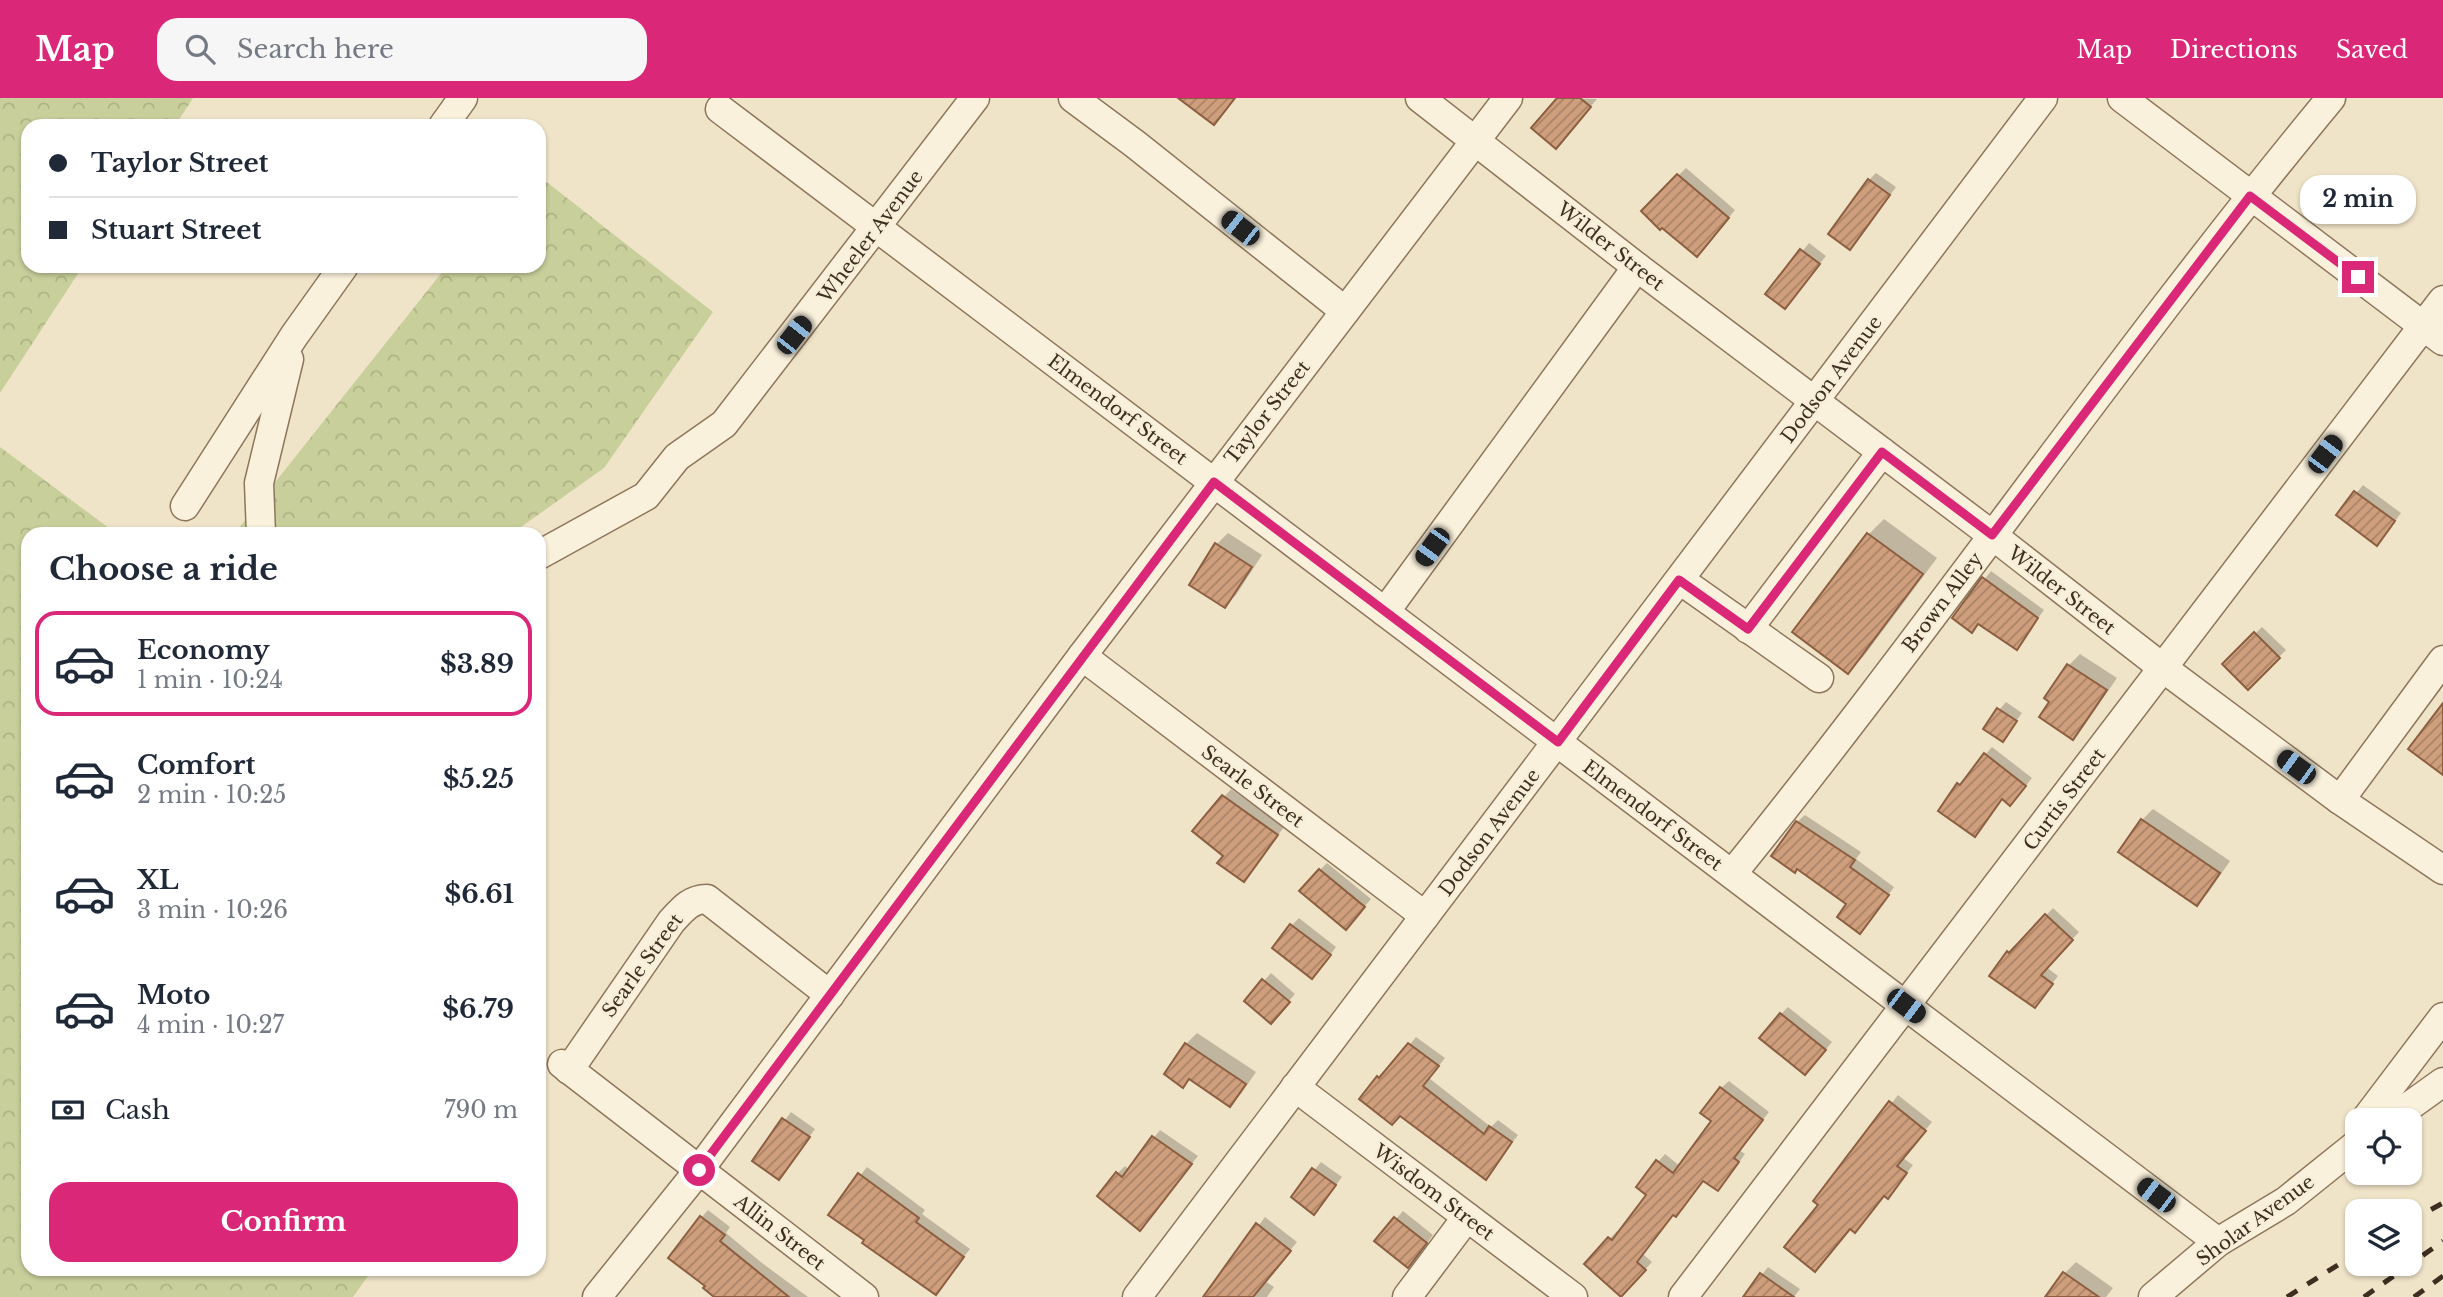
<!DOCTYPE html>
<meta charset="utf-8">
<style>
body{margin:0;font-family:"Libre Baskerville",serif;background:#f6f6f7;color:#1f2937;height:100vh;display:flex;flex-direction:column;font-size:26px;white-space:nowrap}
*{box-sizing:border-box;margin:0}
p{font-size:23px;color:#747a83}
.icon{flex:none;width:38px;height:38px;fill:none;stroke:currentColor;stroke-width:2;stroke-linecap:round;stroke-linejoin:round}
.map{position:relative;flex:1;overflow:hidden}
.side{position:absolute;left:21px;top:429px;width:525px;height:749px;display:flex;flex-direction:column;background:#fff;border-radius:21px;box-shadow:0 2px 5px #0004}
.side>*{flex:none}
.guide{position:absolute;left:21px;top:21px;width:525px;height:154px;border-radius:21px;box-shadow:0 2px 5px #0004;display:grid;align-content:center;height:154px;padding:0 28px;background:#fff}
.buttons{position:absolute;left:2345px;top:1010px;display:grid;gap:14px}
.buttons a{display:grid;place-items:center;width:77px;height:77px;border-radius:14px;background:#fff;box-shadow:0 2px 5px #0004;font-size:35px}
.end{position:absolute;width:32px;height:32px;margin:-16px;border:9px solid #db2777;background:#fff;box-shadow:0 0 0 4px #fff}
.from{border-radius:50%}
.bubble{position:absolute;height:49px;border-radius:21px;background:#fff;box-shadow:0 2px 5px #0004;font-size:23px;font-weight:800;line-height:49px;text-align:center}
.car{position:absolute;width:21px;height:42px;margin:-21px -10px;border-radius:9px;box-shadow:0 0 5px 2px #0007;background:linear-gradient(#222 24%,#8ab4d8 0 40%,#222 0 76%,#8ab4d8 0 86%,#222 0)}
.guide b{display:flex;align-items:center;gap:24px;height:66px;font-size:26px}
.guide b+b{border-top:2px solid #e0e1e3}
.guide i{width:18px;height:18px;background:#1f2937}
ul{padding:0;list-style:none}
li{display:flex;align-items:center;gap:21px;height:105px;margin:0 14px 10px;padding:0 14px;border:4px solid transparent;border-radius:21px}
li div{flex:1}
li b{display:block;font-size:26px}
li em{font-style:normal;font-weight:800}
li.on{border-color:#db2777}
li>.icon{width:63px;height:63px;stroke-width:1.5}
h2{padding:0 28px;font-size:32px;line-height:84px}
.pay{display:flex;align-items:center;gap:18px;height:77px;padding:0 28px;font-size:26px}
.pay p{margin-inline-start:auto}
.button{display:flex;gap:14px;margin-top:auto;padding:14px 28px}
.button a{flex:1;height:80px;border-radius:21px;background:#db2777;color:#fff;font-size:28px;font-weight:800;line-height:80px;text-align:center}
header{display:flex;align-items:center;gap:42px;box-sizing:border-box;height:98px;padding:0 35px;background:#db2777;color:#fff}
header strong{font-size:33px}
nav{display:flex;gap:38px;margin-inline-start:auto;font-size:24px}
.search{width:490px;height:63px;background:#f6f6f7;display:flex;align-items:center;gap:18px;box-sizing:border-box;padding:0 24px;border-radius:21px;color:#747a83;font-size:26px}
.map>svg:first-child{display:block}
.forest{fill:url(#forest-crowns)}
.shadow{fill:#0003}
.building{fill:url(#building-hatch);stroke:#8d5f41;stroke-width:2}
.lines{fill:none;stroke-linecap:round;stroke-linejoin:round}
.minor-casing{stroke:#8d765c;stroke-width:31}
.minor{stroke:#faf1dc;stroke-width:28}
.rail{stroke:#3d2e20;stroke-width:5;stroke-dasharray:12 12;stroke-linecap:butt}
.route{stroke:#db2777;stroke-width:9}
.labels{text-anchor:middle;stroke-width:5;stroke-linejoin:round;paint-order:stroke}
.street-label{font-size:19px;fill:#3d2e20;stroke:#f7eed8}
</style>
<header>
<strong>Map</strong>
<div class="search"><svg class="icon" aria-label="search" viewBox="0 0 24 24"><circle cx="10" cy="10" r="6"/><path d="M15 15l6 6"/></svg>Search here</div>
<nav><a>Map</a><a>Directions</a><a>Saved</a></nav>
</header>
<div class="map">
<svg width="2443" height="1199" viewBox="0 0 2443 1199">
<defs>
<pattern id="forest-crowns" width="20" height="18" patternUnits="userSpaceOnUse" patternTransform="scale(1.75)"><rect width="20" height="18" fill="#c9cf9b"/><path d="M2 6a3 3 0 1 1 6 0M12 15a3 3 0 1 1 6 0" fill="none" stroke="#aeb285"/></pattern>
<pattern id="building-hatch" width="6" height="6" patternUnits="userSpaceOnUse" patternTransform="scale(1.75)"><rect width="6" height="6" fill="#cf9f7d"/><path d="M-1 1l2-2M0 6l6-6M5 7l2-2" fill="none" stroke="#a98266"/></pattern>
</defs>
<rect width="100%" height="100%" fill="#f0e4c8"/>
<!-- forest -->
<g class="forest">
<path d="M0 0H193L175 28H28V168H83L0 295Z"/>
<path d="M539 78 713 214 604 370 511 436H234L447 168H539Z"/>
<path d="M0 349 117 436H28V1171H373L353 1199H0Z"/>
</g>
<!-- shadow -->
<g class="shadow">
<path d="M1559 0 1597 1 1563 41Z"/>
<path d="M1686 70 1735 112 1704 149 1643 113Z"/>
<path d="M1876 75 1896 89 1857 143 1869 82Z"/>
<path d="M1809 145 1826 158 1785 209 1768 196Z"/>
<path d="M2363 387 2401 415 2384 438 2338 417Z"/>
<path d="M1884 421 1937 460 1863 559 1848 574 1795 534 1869 436Z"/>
<path d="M1228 435 1262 457 1236 497 1225 508 1217 446Z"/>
<path d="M1991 473 2044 512 2016 550 1980 524 1972 532 1954 520Z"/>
<path d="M2262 529 2286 552 2248 590 2225 566Z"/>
<path d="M2080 556 2117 580 2084 628 2073 639 2052 604 2046 600 2069 567Z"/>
<path d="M2006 604 2022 615 2003 641 1999 612Z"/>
<path d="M1992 649 2032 680 2017 699 2003 700 1975 737 1959 686Z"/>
<path d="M1231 691 1284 729 1251 774 1195 733Z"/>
<path d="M2153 711 2230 763 2208 795 2197 806 2142 722Z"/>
<path d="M1805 717 1861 754 1856 761 1894 789 1867 827 1849 806 1797 724Z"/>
<path d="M1327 765 1371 801 1353 822 1320 772Z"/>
<path d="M2053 810 2079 834 2046 869 2058 878 2035 908 2008 854 2015 847 2017 848Z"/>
<path d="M1299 820 1336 849 1320 871 1292 827Z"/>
<path d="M1271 875 1295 896 1278 916 1264 883Z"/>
<path d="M1788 909 1832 944 1812 968 1781 916Z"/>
<path d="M1197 935 1256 974 1241 996 1230 1007 1190 980 1183 987 1186 946Z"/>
<path d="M1416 939 1445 960 1429 980 1491 1029 1498 1022 1518 1037 1486 1079 1378 979 1385 972 1387 974Z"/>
<path d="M1729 983 1769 1014 1739 1052 1745 1056 1725 1084 1718 1091 1704 1081 1674 1115 1643 1156 1652 1164 1629 1190 1586 1166 1617 1133 1619 1135 1649 1096 1658 1064 1665 1056 1680 1068 1713 1023 1721 990Z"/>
<path d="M1898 997 1932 1024 1903 1060 1913 1067 1888 1099 1885 1097 1821 1106 1816 1103Z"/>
<path d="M791 1014 815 1031 779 1080 754 1063Z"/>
<path d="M1160 1032 1198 1058 1140 1131 1117 1076 1125 1068 1129 1072Z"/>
<path d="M1321 1064 1342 1079 1321 1107 1293 1099Z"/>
<path d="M867 1069 925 1112 922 1116 970 1151 936 1195 830 1116Z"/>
<path d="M708 1112 730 1129 726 1135 762 1165 808 1199H717L707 1188 701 1120Z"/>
<path d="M1403 1113 1433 1137 1415 1161 1377 1143Z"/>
<path d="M1265 1119 1297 1144 1265 1183 1274 1189 1267 1199H1214L1209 1195Z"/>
<path d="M2076 1164 2113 1190 2106 1199H2048L2065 1175Z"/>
<path d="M1768 1169 1800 1191 1794 1199H1745Z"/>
</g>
<!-- building -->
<g class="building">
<path d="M1178 0H1235L1214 27Z"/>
<path d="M1557 0H1580L1591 9 1556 51 1531 30Z"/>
<path d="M1677 76 1729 120 1697 159 1662 130 1660 132 1641 113Z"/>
<path d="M1868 81 1890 97 1850 152 1828 136Z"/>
<path d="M1800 151 1820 166 1785 211 1765 196Z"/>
<path d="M2354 393 2395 423 2377 448 2336 417Z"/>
<path d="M1867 435 1923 476 1848 576 1792 534Z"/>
<path d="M1215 445 1252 469 1225 510 1189 487Z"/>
<path d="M1982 479 2038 520 2017 552 1978 526 1972 535 1952 520Z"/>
<path d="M2254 534 2280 560 2248 592 2222 566Z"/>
<path d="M2067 566 2107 592 2073 642 2039 619 2049 604 2044 600Z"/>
<path d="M2443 605V677L2408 651Z"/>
<path d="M1997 610 2017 623 2003 644 1983 631Z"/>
<path d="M1984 655 2026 688 2010 708 2002 701 1975 739 1938 713 1957 685 1960 687Z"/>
<path d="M1222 697 1278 737 1244 784 1217 765 1223 758 1192 733Z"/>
<path d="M2141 721 2220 775 2197 808 2118 754Z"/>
<path d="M1796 723 1855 762 1850 769 1889 797 1860 836 1837 819 1846 806 1797 771 1795 775 1771 758Z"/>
<path d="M1319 771 1365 809 1346 832 1299 793Z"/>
<path d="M2045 816 2073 842 2041 877 2053 886 2035 910 1989 878 2007 853 2009 855Z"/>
<path d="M1290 826 1331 857 1312 881 1272 850Z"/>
<path d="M1262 881 1290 904 1271 926 1244 903Z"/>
<path d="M1780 915 1826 952 1805 977 1759 940Z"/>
<path d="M1185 945 1246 986 1230 1009 1189 981 1183 990 1164 976Z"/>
<path d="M1408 945 1439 968 1423 988 1484 1036 1489 1028 1512 1044 1486 1082 1400 1018 1392 1027 1359 1001 1377 978 1379 980Z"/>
<path d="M1720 989 1763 1022 1734 1060 1739 1064 1718 1093 1703 1083 1676 1119 1673 1117 1637 1164 1646 1172 1621 1199 1584 1166 1608 1139 1612 1142 1646 1097 1636 1089 1656 1062 1673 1075 1711 1023 1700 1015Z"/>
<path d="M1889 1003 1926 1033 1897 1068 1907 1075 1888 1101 1884 1098 1855 1135 1850 1131 1815 1174 1784 1149 1818 1107 1813 1103Z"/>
<path d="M782 1020 810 1039 779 1082 752 1063Z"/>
<path d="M1152 1038 1192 1066 1140 1133 1097 1098 1116 1074 1122 1079Z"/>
<path d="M1312 1070 1336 1087 1314 1117 1291 1099Z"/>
<path d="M858 1075 919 1120 916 1124 964 1159 936 1197 862 1145 864 1142 828 1117Z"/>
<path d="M700 1118 725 1137 720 1143 789 1199H714L703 1190 705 1188 668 1160Z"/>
<path d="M1394 1119 1427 1145 1408 1170 1374 1143Z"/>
<path d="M1256 1125 1291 1153 1253 1199H1203Z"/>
<path d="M2063 1174 2099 1199H2045Z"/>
<path d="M1760 1175 1794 1199H1743Z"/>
</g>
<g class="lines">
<defs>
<g id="minor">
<path d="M1073 0 1135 46 1345 213"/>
<path d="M1420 0 1637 169 1992 437 2163 570 2340 702 2443 772"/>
<path d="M2122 0 2443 243"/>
<path d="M720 11 2218 1144"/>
<path d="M443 28 463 0"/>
<path d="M185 408 294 238 344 168"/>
<path d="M261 436 259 385 289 261"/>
<path d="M539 457 646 398 677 359 724 326 975 0"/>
<path d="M1680 482 1819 580"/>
<path d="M1385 514 1637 169"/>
<path d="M1748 531 1882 354"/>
<path d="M1082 558 1425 818"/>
<path d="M2340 702 2443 562"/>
<path d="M1732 776C1938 522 2122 252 2331 0"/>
<path d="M562 966 864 1199"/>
<path d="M569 972 671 824C682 812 690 801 707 801L830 897"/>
<path d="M1295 989 1573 1199"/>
<path d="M2365 1022 2443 919"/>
<path d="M2390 1022 2443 984"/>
<path d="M597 1199 699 1072 1082 558 1508 0"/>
<path d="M1137 1199 2043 0"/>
<path d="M1407 1199 1467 1119"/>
<path d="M1683 1199 2443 202"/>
<path d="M2153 1199 2218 1144 2286 1103 2357 1046"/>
</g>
</defs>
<!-- minor casing -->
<use href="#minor" class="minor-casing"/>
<!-- minor -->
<use href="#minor" class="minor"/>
<!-- rail -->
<g class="rail">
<path d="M2410 1123 2443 1105"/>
<path d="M2287 1199 2357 1155"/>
<path d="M2364 1199 2443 1143"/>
<path d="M2414 1199 2443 1178"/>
</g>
</g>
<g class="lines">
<!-- route -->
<path class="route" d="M699 1072 1214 384 1558 644 1679 482 1748 531 1882 354 1992 437 2250 98 2358 179"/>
</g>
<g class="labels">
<!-- street labels -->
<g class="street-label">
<text transform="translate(870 138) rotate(-53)" y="7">Wheeler Avenue</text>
<text transform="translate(1611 148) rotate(38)" y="7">Wilder Street</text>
<text transform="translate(1831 281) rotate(-53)" y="7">Dodson Avenue</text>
<text transform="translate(1118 311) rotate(37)" y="7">Elmendorf Street</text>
<text transform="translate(1267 314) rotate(-52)" y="7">Taylor Street</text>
<text transform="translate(2062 492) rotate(38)" y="7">Wilder Street</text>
<text transform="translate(1942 504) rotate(-53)" y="7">Brown Alley</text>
<text transform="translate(1253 688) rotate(37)" y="7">Searle Street</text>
<text transform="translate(2064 701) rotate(-53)" y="7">Curtis Street</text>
<text transform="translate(1653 717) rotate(37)" y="7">Elmendorf Street</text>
<text transform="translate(1489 734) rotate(-53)" y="7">Dodson Avenue</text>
<text transform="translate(642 867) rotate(-54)" y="7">Searle Street</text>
<text transform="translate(1434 1094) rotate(37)" y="7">Wisdom Street</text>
<text transform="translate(2255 1122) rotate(-36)" y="7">Sholar Avenue</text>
<text transform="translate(780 1134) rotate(38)" y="7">Allin Street</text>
</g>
</g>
</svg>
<div class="buttons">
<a><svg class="icon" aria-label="locate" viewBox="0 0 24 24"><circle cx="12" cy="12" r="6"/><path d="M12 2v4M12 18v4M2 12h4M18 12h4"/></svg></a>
<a><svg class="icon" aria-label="layers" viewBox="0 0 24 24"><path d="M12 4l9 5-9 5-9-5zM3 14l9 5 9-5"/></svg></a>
</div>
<i class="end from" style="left:699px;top:1072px"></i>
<i class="end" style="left:2358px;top:179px"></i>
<div class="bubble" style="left:2300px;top:77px;width:116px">2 min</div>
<i class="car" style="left:1240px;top:130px;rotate:308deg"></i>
<i class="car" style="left:794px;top:237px;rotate:38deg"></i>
<i class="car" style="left:2325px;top:356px;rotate:37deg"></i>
<i class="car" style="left:1432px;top:449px;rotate:216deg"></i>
<i class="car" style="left:2296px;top:669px;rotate:306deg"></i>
<i class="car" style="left:1906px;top:908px;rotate:127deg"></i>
<i class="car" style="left:2156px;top:1097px;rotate:307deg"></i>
<div class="guide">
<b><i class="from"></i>Taylor Street</b>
<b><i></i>Stuart Street</b>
</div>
<section class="side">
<h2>Choose a ride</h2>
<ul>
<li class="on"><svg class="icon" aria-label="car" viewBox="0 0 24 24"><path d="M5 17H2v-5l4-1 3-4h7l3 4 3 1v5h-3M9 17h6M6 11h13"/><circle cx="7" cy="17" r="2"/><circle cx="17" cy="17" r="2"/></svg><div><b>Economy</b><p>1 min · 10:24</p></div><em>$3.89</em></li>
<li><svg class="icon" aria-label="car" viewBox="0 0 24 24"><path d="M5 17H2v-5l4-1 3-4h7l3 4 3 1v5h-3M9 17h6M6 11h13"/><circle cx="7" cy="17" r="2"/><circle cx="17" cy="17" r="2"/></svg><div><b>Comfort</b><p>2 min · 10:25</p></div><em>$5.25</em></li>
<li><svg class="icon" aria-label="car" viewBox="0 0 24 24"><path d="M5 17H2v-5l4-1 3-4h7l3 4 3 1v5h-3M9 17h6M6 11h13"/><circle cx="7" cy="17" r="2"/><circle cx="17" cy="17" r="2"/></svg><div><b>XL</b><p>3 min · 10:26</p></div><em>$6.61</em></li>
<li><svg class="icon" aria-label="car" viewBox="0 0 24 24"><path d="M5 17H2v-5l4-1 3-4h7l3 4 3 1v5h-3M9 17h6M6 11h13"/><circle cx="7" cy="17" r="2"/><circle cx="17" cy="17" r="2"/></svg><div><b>Moto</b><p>4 min · 10:27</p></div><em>$6.79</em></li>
</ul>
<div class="pay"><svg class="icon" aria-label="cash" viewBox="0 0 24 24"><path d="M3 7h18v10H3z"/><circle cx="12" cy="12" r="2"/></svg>Cash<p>790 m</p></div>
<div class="button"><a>Confirm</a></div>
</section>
</div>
